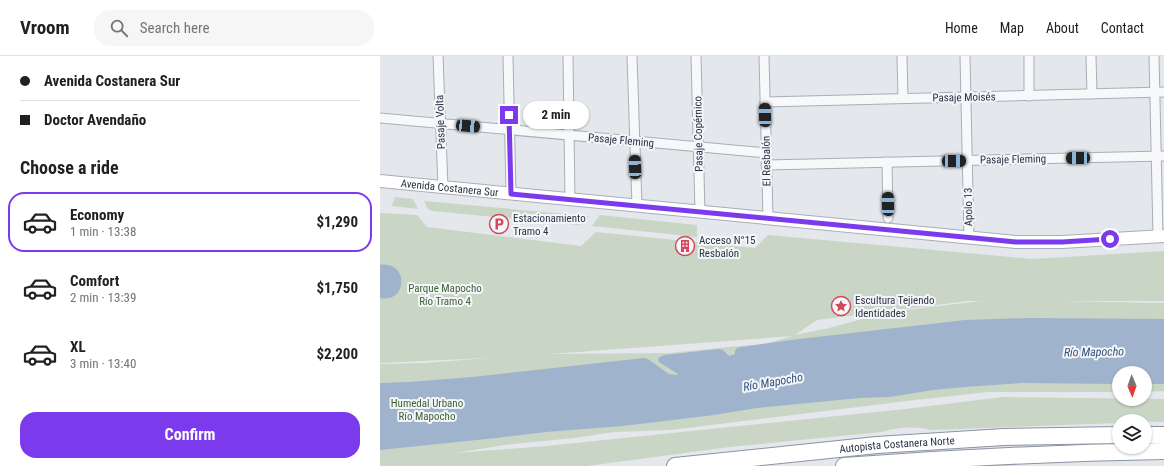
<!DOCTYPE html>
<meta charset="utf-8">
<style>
body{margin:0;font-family:"Roboto Condensed",sans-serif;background:#f6f6f6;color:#202124;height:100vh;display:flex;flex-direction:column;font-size:15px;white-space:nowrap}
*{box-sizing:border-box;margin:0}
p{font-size:13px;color:#757577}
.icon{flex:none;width:22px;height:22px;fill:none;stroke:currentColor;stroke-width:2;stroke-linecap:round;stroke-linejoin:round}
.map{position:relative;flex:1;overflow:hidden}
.drawer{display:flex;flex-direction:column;background:#fff;width:380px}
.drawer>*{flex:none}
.hud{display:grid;align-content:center;height:88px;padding:0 20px;background:#fff}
.needle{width:26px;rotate:178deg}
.controls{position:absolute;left:732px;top:310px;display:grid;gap:8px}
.controls a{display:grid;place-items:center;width:40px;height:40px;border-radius:50%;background:#fff;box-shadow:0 1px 3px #0004;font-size:20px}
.end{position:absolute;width:18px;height:18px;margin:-9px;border:5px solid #7c3aed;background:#fff;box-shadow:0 0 0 2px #fff}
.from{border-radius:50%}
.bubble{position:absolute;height:28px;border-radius:14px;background:#fff;box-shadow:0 1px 3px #0004;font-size:13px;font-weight:700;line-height:28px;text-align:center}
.car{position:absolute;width:12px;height:24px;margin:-12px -6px;border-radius:5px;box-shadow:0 0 3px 1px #0007;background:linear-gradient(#222 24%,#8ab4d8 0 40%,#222 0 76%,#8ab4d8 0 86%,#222 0)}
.hud b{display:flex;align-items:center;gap:14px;height:38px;font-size:15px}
.hud b+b{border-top:1px solid #e0e0e0}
.hud i{width:10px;height:10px;background:#202124}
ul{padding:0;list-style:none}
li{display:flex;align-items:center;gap:12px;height:60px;margin:0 8px 6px;padding:0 12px;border:2px solid transparent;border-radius:16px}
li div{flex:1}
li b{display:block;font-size:15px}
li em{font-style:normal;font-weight:700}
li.selected{border-color:#7c3aed}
li>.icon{width:36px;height:36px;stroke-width:1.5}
h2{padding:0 20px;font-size:18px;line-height:48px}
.action{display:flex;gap:8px;margin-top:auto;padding:8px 20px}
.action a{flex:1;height:46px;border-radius:16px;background:#7c3aed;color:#fff;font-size:16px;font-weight:700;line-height:46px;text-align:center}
header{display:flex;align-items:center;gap:24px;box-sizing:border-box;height:56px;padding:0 20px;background:#fff;border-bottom:1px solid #e0e0e0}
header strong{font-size:19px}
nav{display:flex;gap:22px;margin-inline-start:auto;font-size:14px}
.search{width:280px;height:36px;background:#f6f6f6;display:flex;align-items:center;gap:10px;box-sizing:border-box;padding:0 14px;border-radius:16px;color:#757577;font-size:15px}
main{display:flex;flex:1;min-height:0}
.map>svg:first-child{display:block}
.green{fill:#c9d6c5;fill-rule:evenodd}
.water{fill:#9fb4cc}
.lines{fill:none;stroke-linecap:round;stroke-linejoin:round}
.street-casing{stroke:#a9aeb7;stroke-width:11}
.secondary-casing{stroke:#a9aeb7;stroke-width:14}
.highway-casing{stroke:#8b94a3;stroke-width:18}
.street{stroke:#f7f8fa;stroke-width:9}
.secondary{stroke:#fff;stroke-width:12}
.highway{stroke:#fff;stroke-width:16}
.route{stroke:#7c3aed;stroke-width:5}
.labels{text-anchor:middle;stroke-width:4;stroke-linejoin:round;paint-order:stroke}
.street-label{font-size:11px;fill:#2b3445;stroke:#f4f6f9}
.poi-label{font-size:11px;fill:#2b3445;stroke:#f4f6f9;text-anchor:start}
.park-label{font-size:11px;fill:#3f6138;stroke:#f4f6f9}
.water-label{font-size:12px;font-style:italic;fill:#34527a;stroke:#f4f6f9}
</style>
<header>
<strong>Vroom</strong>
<div class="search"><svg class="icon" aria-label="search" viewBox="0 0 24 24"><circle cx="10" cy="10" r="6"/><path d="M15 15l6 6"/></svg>Search here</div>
<nav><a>Home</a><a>Map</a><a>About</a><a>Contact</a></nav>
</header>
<main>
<section class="drawer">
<div class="hud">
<b><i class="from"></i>Avenida Costanera Sur</b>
<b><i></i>Doctor Avendaño</b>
</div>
<h2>Choose a ride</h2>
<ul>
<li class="selected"><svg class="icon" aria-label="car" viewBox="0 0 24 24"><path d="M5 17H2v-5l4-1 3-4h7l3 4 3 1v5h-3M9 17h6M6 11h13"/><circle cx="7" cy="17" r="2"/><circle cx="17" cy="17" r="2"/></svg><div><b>Economy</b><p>1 min · 13:38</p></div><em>$1,290</em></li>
<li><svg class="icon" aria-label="car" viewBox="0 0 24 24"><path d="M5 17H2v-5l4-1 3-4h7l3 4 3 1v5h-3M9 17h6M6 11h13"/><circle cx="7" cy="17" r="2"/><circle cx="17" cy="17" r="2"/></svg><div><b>Comfort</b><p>2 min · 13:39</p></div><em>$1,750</em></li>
<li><svg class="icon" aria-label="car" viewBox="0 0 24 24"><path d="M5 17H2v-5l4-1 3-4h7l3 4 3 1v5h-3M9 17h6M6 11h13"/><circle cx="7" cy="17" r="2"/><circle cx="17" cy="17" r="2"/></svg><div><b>XL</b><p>3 min · 13:40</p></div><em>$2,200</em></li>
</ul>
<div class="action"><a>Confirm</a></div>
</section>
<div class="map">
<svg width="784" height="410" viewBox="0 0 784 410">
<rect width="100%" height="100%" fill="#e4e7ec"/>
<!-- green -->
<g class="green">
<path d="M15 141 33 143 38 153 12 150Z"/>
<path d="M44 145 209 160 202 168 199 169 52 155 48 153Z"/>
<path d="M0 157 37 159 47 171 201 190 216 176 375 192 388 179 653 203 784 195V245H679L784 247V335L765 336V317H739V336H608L527 345 291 374 234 376 194 382 124 389 76 397 166 390 525 353 623 341 784 343V366L739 365V367L552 374C536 370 518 371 502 376L350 391 207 410H0V308L44 307 108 302 0 307ZM588 245H601L508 256 449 272 415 279 437 264ZM413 280 385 288 348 291 289 297 171 298Z"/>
<path d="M220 159 317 169V181L212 170Z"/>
</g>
<!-- water -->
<g class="water">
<path d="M0 209C29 204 28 248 0 242Z"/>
<path d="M648 262 784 263V328H765V317H739V328L642 327 585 331 553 334 510 341 480 342 377 352 334 359 243 370 166 376 116 382 0 394V327L29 326 92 321 264 302 268 303 289 318 297 319 298 318 279 306 278 302 284 299 339 293 343 294 349 300 355 298C355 293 356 292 361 291L419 283 585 264Z"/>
</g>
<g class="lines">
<defs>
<g id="street">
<path d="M58 0 63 131"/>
<path d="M128 0 131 138"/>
<path d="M188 0 190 144"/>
<path d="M252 0 257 150"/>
<path d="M316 0 320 156"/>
<path d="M384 0 388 163"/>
<path d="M522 0 523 42"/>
<path d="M585 0 589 183"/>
<path d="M649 0V40"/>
<path d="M711 0 712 38"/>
<path d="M774 0 778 180"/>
<path d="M385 46 784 36"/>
<path d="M0 62 386 97"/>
<path d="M507 106 508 162"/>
<path d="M386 109 784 100"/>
</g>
<g id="secondary">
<path id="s1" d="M0 125 636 186H682L784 180"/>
</g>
<g id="highway">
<path d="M765 379H784"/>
<path id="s2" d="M295 410 497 389 624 381 739 379"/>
<path d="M464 410C571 402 677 397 784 395"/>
</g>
</defs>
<!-- street casing -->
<use href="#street" class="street-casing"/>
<!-- secondary casing -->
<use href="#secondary" class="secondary-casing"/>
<!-- highway casing -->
<use href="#highway" class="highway-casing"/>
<!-- street -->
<use href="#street" class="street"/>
<!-- secondary -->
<use href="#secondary" class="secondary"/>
<!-- highway -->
<use href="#highway" class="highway"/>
</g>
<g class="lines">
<!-- route -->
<path class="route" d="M129 59 131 138 636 186H682L730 183"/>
</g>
<!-- icons -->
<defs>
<symbol id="parking-ring" viewBox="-11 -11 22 22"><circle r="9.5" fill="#f4f6f9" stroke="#d1495b" stroke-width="1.5"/><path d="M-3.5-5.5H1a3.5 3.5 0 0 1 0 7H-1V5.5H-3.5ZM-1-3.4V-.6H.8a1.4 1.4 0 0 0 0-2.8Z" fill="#d1495b"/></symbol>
<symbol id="building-ring" viewBox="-11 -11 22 22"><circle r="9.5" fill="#f4f6f9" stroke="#d1495b" stroke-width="1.5"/><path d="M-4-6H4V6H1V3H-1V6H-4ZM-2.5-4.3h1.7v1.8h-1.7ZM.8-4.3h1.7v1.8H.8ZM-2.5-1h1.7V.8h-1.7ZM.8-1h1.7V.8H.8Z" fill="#d1495b"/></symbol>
<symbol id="sight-ring" viewBox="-11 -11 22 22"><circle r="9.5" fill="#f4f6f9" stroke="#d1495b" stroke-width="1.5"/><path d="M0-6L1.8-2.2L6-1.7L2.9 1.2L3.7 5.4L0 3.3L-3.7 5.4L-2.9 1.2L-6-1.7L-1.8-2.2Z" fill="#d1495b"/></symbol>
</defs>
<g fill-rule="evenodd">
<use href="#parking-ring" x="108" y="157" width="22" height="22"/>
<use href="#building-ring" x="294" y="179" width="22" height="22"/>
<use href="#sight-ring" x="450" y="239" width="22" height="22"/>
</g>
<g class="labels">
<!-- street labels -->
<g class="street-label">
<text transform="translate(584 41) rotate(-1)" y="4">Pasaje Moisés</text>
<text transform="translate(60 66) rotate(-92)" y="4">Pasaje Volta</text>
<text transform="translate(318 78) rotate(-91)" y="4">Pasaje Copérnico</text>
<text transform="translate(241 84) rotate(5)" y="4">Pasaje Fleming</text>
<text transform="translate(633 103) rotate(-1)" y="4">Pasaje Fleming</text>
<text transform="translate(386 105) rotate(-91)" y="4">El Resbalón</text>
<text dy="4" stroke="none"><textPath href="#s1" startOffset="70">Avenida Costanera Sur</textPath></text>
<text transform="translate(588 151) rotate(-91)" y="4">Apolo 13</text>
<text dy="4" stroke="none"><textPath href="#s2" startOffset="223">Autopista Costanera Norte</textPath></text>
</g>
<!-- poi labels -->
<g class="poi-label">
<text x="133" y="166">Estacionamiento<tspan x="133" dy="13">Tramo 4</tspan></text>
<text x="319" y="188">Acceso N°15<tspan x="319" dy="13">Resbalón</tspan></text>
<text x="475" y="248">Escultura Tejiendo<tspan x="475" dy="13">Identidades</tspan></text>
</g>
<!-- park labels -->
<g class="park-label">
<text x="65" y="236">Parque Mapocho<tspan x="65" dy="13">Río Tramo 4</tspan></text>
<text x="47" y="351">Humedal Urbano<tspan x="47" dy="13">Río Mapocho</tspan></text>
</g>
<!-- water labels -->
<g class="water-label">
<text transform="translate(714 296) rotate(-1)" y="4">Río Mapocho</text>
<text transform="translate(393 326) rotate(-10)" y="4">Río Mapocho</text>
</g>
</g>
</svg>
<div class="controls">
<a><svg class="needle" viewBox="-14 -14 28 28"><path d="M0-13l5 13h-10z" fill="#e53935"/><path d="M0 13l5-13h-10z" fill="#757577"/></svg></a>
<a><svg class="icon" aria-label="layers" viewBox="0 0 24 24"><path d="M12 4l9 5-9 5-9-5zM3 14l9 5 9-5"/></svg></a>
</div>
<i class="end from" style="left:730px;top:183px"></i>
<i class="end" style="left:129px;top:59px"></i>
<div class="bubble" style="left:143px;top:45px;width:66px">2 min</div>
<i class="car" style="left:385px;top:59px;rotate:359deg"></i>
<i class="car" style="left:88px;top:70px;rotate:95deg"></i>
<i class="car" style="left:698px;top:102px;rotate:269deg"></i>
<i class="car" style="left:574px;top:105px;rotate:89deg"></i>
<i class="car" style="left:255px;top:111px;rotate:358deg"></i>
<i class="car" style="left:508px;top:148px;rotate:359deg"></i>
</div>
</main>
